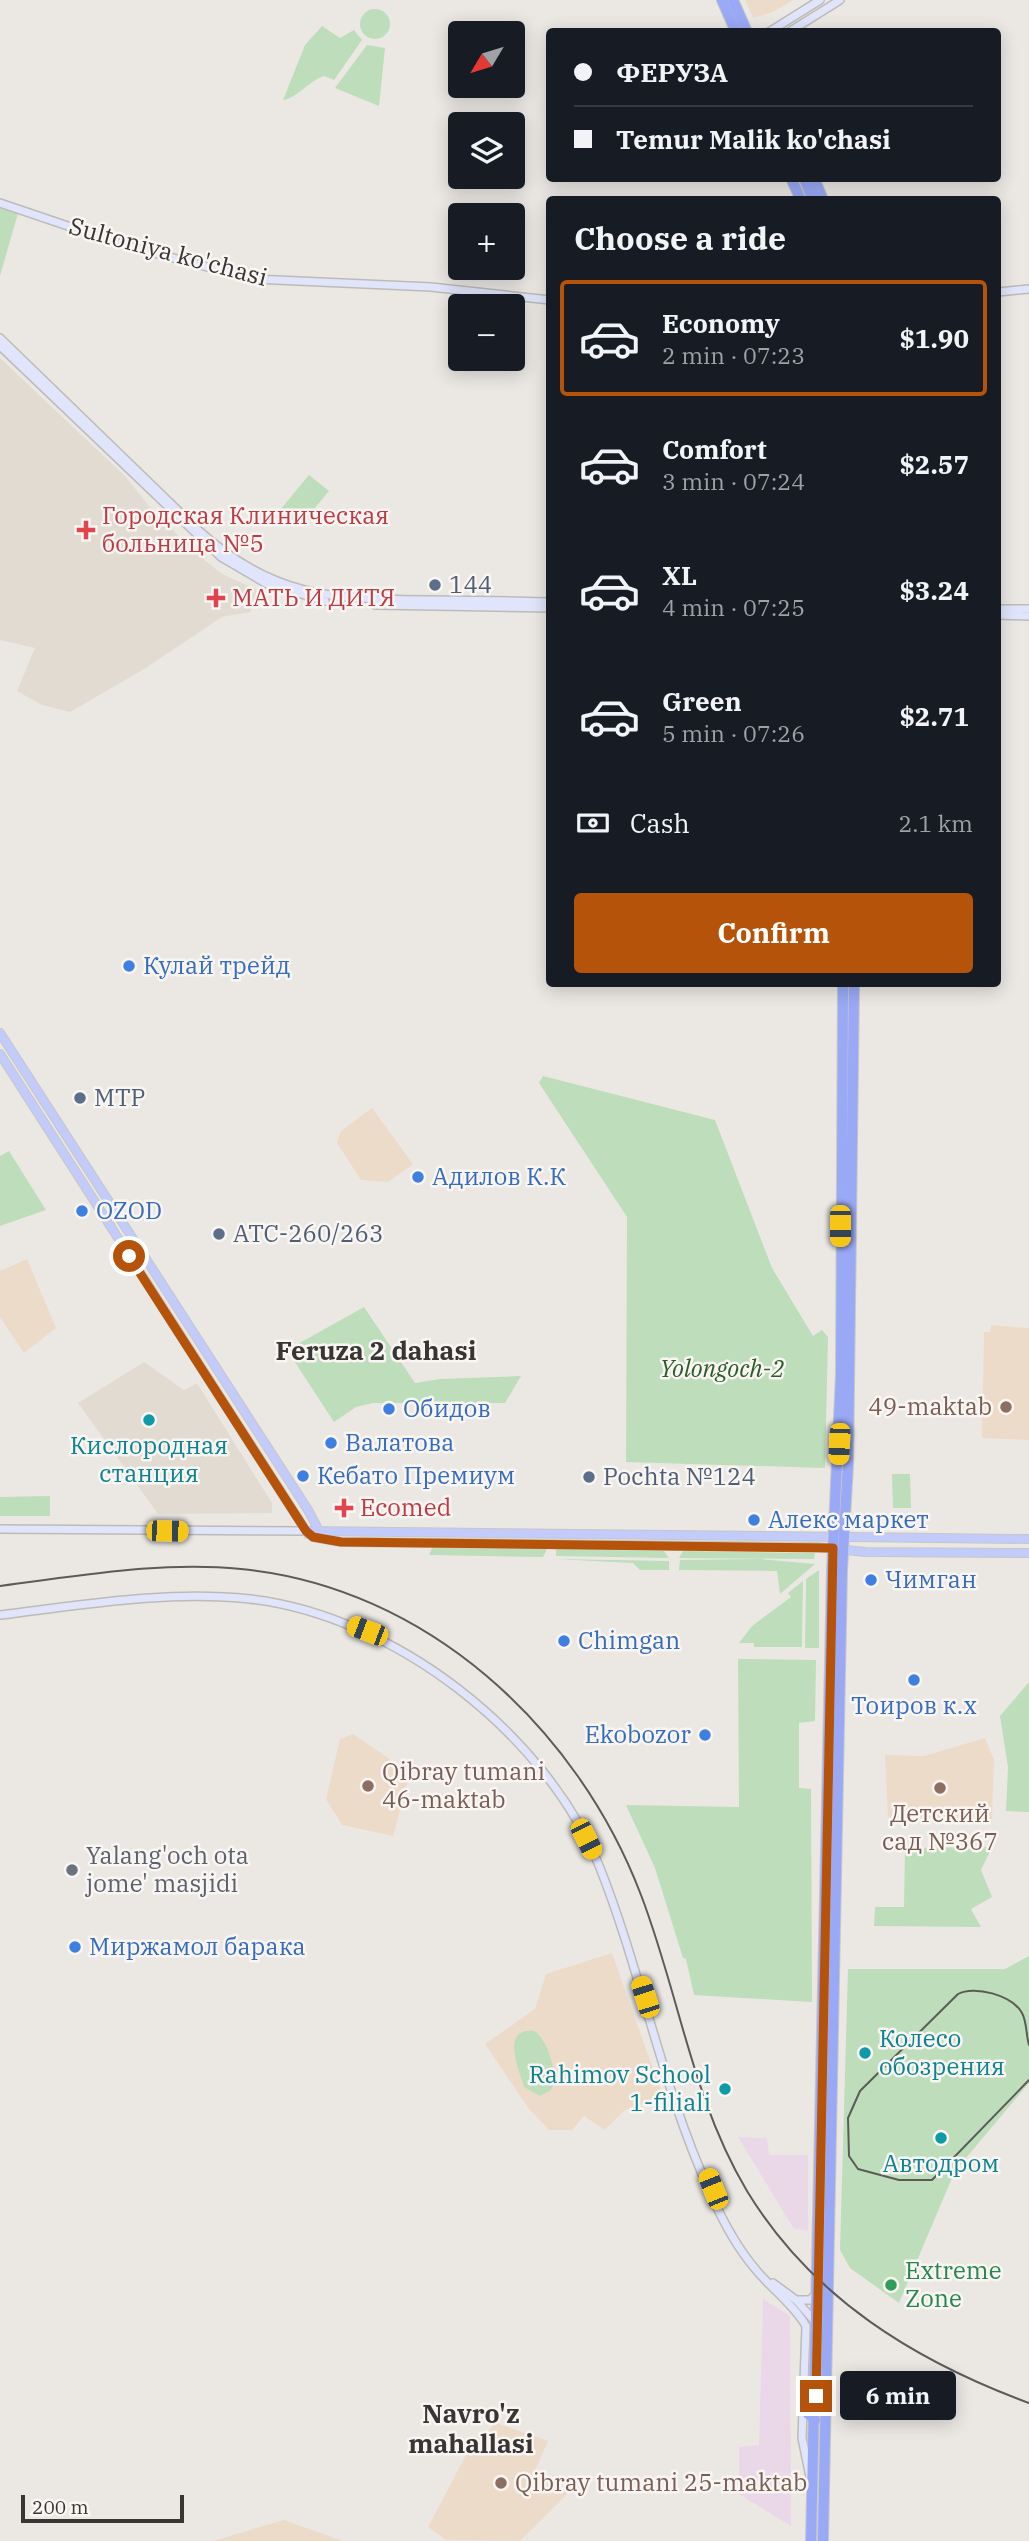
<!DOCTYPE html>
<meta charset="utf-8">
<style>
body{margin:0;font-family:"IBM Plex Serif",serif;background:#20242c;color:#f1f3f6;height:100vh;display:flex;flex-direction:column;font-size:26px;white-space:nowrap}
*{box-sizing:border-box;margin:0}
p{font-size:23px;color:#9ea1a6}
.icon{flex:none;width:38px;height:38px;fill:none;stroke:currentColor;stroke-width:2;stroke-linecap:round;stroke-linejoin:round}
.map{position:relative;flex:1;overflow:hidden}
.drawer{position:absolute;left:546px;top:196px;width:455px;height:791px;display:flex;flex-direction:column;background:#171b24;border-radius:7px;box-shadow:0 4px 18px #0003}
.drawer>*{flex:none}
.hud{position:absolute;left:546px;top:28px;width:455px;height:154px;border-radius:7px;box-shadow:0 4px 18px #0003;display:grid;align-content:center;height:154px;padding:0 28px;background:#171b24}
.needle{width:46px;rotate:232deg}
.tools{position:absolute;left:448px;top:21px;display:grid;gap:14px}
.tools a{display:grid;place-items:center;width:77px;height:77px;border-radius:7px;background:#171b24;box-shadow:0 4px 18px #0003;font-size:35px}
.scale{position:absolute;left:21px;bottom:18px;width:163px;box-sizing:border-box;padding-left:7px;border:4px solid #373634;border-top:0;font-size:19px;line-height:24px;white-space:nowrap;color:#373634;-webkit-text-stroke:5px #f8f5f2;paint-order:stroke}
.end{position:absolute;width:32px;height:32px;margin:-16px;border:9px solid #b45309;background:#fff;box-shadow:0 0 0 4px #fff}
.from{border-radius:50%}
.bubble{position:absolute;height:49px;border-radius:7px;background:#171b24;box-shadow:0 4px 18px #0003;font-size:23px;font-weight:800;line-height:49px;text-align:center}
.car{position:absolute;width:21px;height:42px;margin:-21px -10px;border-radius:9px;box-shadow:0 0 5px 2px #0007;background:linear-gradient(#f5c518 24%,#345 0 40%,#f5c518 0 76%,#345 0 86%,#f5c518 0)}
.hud b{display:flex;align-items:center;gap:24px;height:66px;font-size:26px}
.hud b+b{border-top:2px solid #363941}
.hud i{width:18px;height:18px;background:#f1f3f6}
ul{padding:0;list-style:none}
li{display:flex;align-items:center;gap:21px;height:116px;margin:0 14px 10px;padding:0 14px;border:4px solid transparent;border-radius:7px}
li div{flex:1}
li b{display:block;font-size:26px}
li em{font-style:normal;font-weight:800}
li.current{border-color:#b45309}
li>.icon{width:63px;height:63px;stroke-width:1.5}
h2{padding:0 28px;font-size:32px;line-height:84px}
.pay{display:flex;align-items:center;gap:18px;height:77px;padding:0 28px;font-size:26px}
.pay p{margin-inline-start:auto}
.button{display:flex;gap:14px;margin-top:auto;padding:14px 28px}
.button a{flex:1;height:80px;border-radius:7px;background:#b45309;color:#fff;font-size:28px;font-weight:800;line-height:80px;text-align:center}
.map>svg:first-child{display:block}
.commercial{fill:#ead8e9}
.built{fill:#e2dbd1}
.education{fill:#eddbca}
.green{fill:#beddba}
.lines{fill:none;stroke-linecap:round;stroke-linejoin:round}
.secondary-casing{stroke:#bdbbb7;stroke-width:10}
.primary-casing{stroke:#c7c7c6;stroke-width:10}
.highway-casing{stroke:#c7c7c6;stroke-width:12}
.secondary{stroke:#e1e5fc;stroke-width:7}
.primary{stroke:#c2cbfa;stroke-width:8}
.highway{stroke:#9aa9f6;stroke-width:10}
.rail{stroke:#5c5b59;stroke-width:2}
.route{stroke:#b45309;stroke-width:9}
.health-dot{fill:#e0444e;stroke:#f8f5f2;stroke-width:2.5}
.service-dot{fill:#5c6f8a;stroke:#f8f5f2;stroke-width:2.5}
.shop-dot{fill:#3f7fe0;stroke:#f8f5f2;stroke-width:2.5}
.education-dot{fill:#8d6e63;stroke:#f8f5f2;stroke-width:2.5}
.culture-dot{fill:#0f9aa8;stroke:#f8f5f2;stroke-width:2.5}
.worship-dot{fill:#6b7280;stroke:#f8f5f2;stroke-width:2.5}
.leisure-dot{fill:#2e9e5b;stroke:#f8f5f2;stroke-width:2.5}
.labels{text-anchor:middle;stroke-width:5;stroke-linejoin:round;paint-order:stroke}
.street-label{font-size:24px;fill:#373634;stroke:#f8f5f2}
.health-label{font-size:24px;fill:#be3a42;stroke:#f8f5f2;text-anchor:start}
.service-label{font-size:24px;fill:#4e5e75;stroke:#f8f5f2;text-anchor:start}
.shop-label{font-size:24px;fill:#366cbe;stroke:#f8f5f2;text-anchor:start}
.park-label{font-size:24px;font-style:italic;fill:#2c5c28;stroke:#f8f5f2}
.education-label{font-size:24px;fill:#785e54;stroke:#f8f5f2;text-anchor:start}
.culture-label{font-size:24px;fill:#0d838f;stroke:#f8f5f2}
.worship-label{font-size:24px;fill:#5b616d;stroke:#f8f5f2;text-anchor:start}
.leisure-label{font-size:24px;fill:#27864d;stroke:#f8f5f2;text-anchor:start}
.neighbourhood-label{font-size:26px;font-weight:bold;fill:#373634;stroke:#f8f5f2}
</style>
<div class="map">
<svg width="1029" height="2541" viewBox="0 0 1029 2541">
<rect width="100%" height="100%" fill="#ebe8e4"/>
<!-- commercial -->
<g class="commercial">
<path d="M738 2137 767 2138 769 2155H808V2231L794 2229Z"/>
<path d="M763 2299 790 2316 791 2526 739 2494V2447L759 2445Z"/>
</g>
<!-- built -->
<g class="built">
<path d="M0 358 124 475 150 507 196 553 222 574 262 592 250 612 222 617 141 671 70 712 42 705 17 691 35 648 0 640Z"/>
<path d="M144 1362 184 1390 197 1383 272 1503V1513L158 1514 78 1403Z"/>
</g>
<!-- education -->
<g class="education">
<path d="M745 0H793L771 13 753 18Z"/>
<path d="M372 1108 413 1164 388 1182 361 1180 337 1143 341 1131Z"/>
<path d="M27 1259 56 1328 24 1353 0 1317V1271Z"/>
<path d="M991 1325 1029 1328V1440L982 1438 984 1332H990Z"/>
<path d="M353 1734 410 1773 393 1836 342 1825 326 1799 340 1739Z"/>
<path d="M985 1738 994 1760 992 1819 888 1817 885 1755 924 1756Z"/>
<path d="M612 1953 663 2097 625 2110 605 2130 584 2116 572 2130H549L529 2109 485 2044 535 2009 546 1974Z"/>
<path d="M494 2422 548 2441 534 2473 569 2492 520 2541 446 2540 428 2527 476 2436 484 2440Z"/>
<path d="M284 2520 343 2541H213Z"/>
</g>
<!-- green -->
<g class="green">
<circle cx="375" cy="24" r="15"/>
<path d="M322 26 340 38 354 30 362 40 334 80 324 76C308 81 298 98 283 100L305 45Z"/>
<path d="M367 45 385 48 379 106 335 88Z"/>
<path d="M0 206 18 213 0 276Z"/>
<path d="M309 475 329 491 300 526 280 510Z"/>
<path d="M543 1076 715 1120 772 1268 813 1336 822 1330 828 1337 825 1468 626 1462 627 1217 539 1083Z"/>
<path d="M9 1151 46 1210 0 1226V1156Z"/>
<path d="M364 1307 415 1383 440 1379 521 1376 505 1403H373L356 1407 334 1422 287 1350Z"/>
<path d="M892 1474H910L911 1508H893Z"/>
<path d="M50 1496V1516H0V1497Z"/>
<path d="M432 1548 547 1549 543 1557 429 1555Z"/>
<path d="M556 1549 664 1551 669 1558 556 1556Z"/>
<path d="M683 1551 815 1553 814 1559 679 1558Z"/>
<path d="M555 1559 669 1561V1570H640L633 1563Z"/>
<path d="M760 1559 815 1564 780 1594 777 1571 679 1570 680 1560Z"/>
<path d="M819 1570V1648H805L806 1579Z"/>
<path d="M803 1581 802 1647H754V1643H739L752 1626 791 1597 788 1593Z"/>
<path d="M738 1659 816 1660 815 1721 799 1723V1788L811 1789 812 2002 694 1995 686 1959 683 1958 655 1868 626 1805 739 1807Z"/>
<path d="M1029 1682V1812L1006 1811 1008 1767 1000 1716Z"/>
<path d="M992 1847 981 1870 992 1897 971 1909 981 1927 874 1926 875 1907H904L905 1848Z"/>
<path d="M1029 1956V2083L955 2171 899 2303 850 2268 840 2250 848 1969H1005Z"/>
<path d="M534 2031C548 2039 559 2076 551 2090L540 2096 524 2087C519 2070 500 2027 534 2031Z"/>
</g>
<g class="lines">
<defs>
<g id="secondary">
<path d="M769 32 820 0"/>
<path d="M789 32 840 0"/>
<path d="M0 203 124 245 253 279 431 287 550 300"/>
<path d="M998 292 1029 289"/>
<path d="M0 338 197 529C273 597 328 599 426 600 467 600 508 601 550 602"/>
<path d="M0 346 221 557 267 584 325 601"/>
<path d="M375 605 550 608"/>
<path d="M998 609H1029"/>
<path d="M998 615 1029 616"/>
<path d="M0 1529 306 1531"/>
<path d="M0 1615C82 1605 168 1590 250 1599 393 1615 547 1734 600 1868 642 1974 662 2088 710 2192 722 2220 737 2248 757 2271 772 2289 794 2305 806 2326L802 2438 810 2477"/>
<path d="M773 2283 796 2300H810L816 2294"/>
<path d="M797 2301 817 2324"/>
</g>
<g id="primary">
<path d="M0 1033 308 1510 317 1527 315 1535"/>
<path d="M0 1054 308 1534"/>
<path d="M306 1531 1029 1539"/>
<path d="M313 1537 341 1542 817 1547 865 1552 1029 1553"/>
</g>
<g id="highway">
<path d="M722 0 736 32"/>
<path d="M733 0 747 32"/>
<path d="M791 178 801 200"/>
<path d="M804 178 813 200"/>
<path d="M814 178 823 200"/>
<path d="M804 2402 807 2413 815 2420"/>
<path d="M811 2541 832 1570 841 1374 843 984"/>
<path d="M823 2541 842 1570 848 1465 854 984"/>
</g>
</defs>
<!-- secondary casing -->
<use href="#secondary" class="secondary-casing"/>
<!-- primary casing -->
<use href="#primary" class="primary-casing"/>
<!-- highway casing -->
<use href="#highway" class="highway-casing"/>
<!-- secondary -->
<use href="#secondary" class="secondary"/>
<!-- primary -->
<use href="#primary" class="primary"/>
<!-- highway -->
<use href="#highway" class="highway"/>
<!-- rail -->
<g class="rail">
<path d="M0 1586C80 1576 160 1561 241 1569 426 1587 577 1727 641 1895 679 1994 692 2099 747 2191 812 2298 915 2361 1029 2403"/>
<path d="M1029 2045C1026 2035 1027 2022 1022 2013 1012 1995 974 1985 958 1994L860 2091 848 2118 849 2156 858 2169 899 2180H932L1029 2080"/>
</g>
</g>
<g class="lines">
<!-- route -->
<path class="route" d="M129 1256 306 1531 313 1537 341 1542 833 1548 816 2396"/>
</g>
<!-- markers -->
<g class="health-dot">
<path d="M82.5 519.5h7v7h7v7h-7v7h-7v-7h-7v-7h7z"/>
<path d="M212.5 587.5h7v7h7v7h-7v7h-7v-7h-7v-7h7z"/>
<path d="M340.5 1497.5h7v7h7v7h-7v7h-7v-7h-7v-7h7z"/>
</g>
<g class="service-dot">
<circle cx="435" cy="585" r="7"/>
<circle cx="80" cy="1098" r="7"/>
<circle cx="219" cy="1234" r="7"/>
<circle cx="589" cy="1477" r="7"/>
</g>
<g class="shop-dot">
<circle cx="129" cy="966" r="7"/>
<circle cx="418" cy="1177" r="7"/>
<circle cx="82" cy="1211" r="7"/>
<circle cx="389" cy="1409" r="7"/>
<circle cx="331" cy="1443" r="7"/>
<circle cx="303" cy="1476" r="7"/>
<circle cx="754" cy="1520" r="7"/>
<circle cx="871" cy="1580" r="7"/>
<circle cx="564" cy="1641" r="7"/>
<circle cx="914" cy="1680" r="7"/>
<circle cx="705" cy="1735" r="7"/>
<circle cx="75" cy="1947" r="7"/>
</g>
<g class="education-dot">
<circle cx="1006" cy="1407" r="7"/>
<circle cx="368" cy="1786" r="7"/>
<circle cx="940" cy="1788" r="7"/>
<circle cx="501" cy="2483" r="7"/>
</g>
<g class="culture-dot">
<circle cx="149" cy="1420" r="7"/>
<circle cx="865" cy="2053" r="7"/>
<circle cx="725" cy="2089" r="7"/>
<circle cx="941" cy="2138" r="7"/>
</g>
<circle class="worship-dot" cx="72" cy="1870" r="7"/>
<circle class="leisure-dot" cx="891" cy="2285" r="7"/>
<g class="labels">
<!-- street labels -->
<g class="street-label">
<text transform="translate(168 252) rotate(15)" y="8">Sultoniya ko'chasi</text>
</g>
<!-- health labels -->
<g class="health-label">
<text x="102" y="524">Городская Клиническая<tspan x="102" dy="28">больница №5</tspan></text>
<text x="232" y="606">МАТЬ И ДИТЯ</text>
<text x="360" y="1516">Ecomed</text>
</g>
<!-- service labels -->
<g class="service-label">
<text x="449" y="593">144</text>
<text x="94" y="1106">MTP</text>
<text x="233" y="1242">АТС-260/263</text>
<text x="603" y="1485">Pochta №124</text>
</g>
<!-- shop labels -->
<g class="shop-label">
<text x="143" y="974">Кулай трейд</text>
<text x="432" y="1185">Адилов К.К</text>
<text x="96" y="1219">OZOD</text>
<text x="403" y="1417">Обидов</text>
<text x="345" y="1451">Валатова</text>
<text x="317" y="1484">Кебато Премиум</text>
<text x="768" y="1528">Алекс маркет</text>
<text x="885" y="1588">Чимган</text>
<text x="578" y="1649">Chimgan</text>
<text x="914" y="1714" text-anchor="middle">Тоиров к.х</text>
<text x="691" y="1743" text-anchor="end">Ekobozor</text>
<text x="89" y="1955">Миржамол барака</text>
</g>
<!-- park labels -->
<g class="park-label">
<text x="722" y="1377">Yolongoch-2</text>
</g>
<!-- education labels -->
<g class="education-label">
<text x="992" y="1415" text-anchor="end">49-maktab</text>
<text x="382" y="1780">Qibray tumani<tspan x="382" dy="28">46-maktab</tspan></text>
<text x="940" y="1822" text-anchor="middle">Детский<tspan x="940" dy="28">сад №367</tspan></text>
<text x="515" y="2491">Qibray tumani 25-maktab</text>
</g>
<!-- culture labels -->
<g class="culture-label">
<text x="149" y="1454">Кислородная<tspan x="149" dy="28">станция</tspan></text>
<text x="879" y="2047" text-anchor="start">Колесо<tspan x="879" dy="28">обозрения</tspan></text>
<text x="711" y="2083" text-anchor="end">Rahimov School<tspan x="711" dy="28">1-filiali</tspan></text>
<text x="941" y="2172">Автодром</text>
</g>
<!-- worship labels -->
<g class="worship-label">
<text x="86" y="1864">Yalang'och ota<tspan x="86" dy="28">jome' masjidi</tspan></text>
</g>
<!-- leisure labels -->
<g class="leisure-label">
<text x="905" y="2279">Extreme<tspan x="905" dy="28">Zone</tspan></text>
</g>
<!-- neighbourhood labels -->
<g class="neighbourhood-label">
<text x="376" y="1360">Feruza 2 dahasi</text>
<text x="471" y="2423">Navro'z<tspan x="471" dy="30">mahallasi</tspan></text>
</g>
</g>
</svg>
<div class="tools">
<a><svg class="needle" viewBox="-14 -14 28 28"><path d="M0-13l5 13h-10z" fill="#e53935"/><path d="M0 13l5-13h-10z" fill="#9ea1a6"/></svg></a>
<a><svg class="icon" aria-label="layers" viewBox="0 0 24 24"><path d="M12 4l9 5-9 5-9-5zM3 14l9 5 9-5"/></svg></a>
<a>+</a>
<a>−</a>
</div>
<div class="scale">200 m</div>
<i class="end from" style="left:129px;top:1256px"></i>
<i class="end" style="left:816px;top:2396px"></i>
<div class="bubble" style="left:840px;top:2371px;width:116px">6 min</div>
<i class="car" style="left:840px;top:1226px;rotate:180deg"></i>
<i class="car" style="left:839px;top:1444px;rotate:183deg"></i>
<i class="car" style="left:167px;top:1531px;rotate:91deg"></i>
<i class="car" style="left:367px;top:1631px;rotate:291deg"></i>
<i class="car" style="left:586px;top:1839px;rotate:153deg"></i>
<i class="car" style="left:645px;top:1997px;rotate:342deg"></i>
<i class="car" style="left:713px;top:2189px;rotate:338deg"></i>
<div class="hud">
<b><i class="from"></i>ФЕРУЗА</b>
<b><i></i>Temur Malik ko'chasi</b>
</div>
<section class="drawer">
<h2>Choose a ride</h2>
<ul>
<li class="current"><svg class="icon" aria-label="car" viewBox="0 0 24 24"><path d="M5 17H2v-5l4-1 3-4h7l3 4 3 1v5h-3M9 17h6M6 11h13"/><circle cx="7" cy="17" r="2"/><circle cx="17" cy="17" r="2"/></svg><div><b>Economy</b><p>2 min · 07:23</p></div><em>$1.90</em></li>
<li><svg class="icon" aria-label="car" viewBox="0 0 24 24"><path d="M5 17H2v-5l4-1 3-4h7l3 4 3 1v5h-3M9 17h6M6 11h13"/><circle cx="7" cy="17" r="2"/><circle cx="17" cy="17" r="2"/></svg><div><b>Comfort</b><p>3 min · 07:24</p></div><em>$2.57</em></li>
<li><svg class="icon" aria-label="car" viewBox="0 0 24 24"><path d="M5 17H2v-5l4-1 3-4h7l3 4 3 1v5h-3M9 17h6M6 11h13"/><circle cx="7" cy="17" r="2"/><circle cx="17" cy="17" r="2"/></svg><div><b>XL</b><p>4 min · 07:25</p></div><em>$3.24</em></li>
<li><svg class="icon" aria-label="car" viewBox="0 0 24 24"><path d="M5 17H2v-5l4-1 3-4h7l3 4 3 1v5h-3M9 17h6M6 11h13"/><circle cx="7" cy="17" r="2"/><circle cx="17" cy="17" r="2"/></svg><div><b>Green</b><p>5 min · 07:26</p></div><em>$2.71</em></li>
</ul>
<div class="pay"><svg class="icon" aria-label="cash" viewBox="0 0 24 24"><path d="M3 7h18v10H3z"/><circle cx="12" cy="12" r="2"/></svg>Cash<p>2.1 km</p></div>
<div class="button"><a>Confirm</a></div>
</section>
</div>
